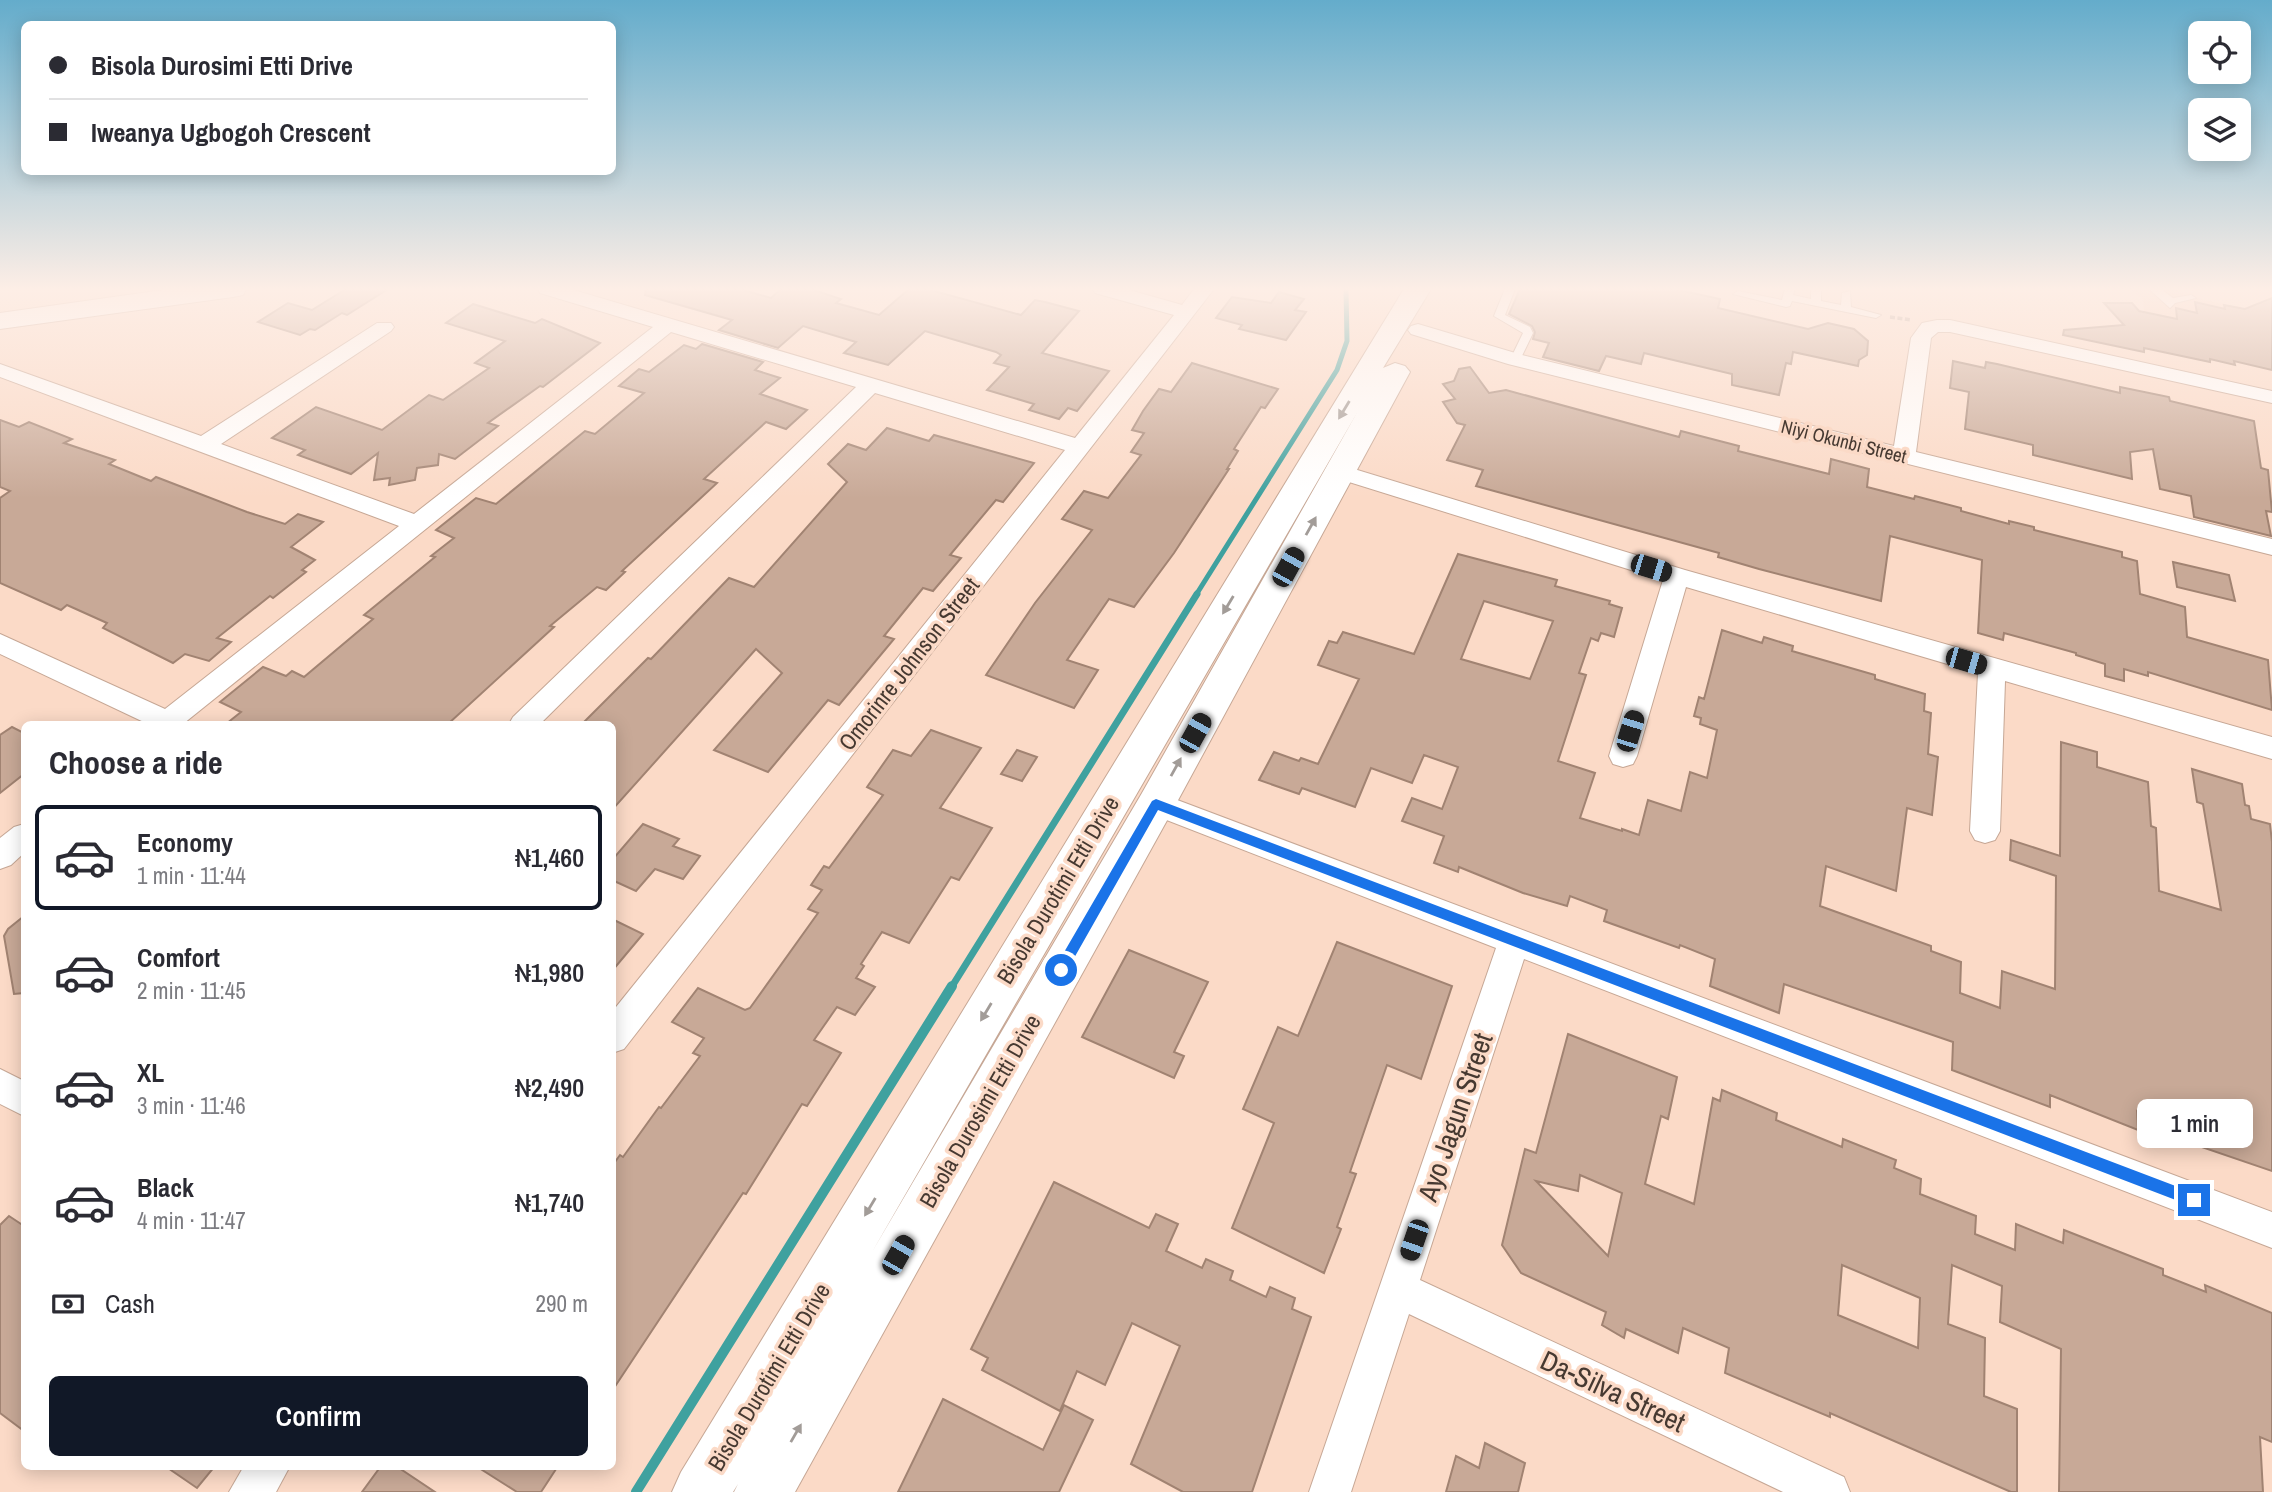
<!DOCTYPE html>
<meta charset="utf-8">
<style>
body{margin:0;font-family:"Archivo Narrow",sans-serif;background:#f2f2f3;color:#2b2b33;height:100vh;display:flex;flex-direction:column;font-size:26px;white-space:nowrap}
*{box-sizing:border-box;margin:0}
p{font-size:23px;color:#7c7c81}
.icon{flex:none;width:38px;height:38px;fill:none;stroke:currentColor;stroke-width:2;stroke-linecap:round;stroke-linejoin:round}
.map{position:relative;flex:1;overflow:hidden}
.details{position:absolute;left:21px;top:721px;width:595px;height:749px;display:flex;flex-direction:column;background:#fff;border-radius:10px;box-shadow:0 4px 18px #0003}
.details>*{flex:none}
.hud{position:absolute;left:21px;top:21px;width:595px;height:154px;border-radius:10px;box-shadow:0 4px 18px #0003;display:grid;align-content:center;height:154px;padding:0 28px;background:#fff}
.tools{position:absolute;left:2188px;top:21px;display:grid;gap:14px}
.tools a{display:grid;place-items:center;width:63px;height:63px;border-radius:10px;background:#fff;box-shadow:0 4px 18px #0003;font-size:35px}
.end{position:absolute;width:32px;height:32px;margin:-16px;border:9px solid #1a73e8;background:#fff;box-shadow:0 0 0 4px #fff}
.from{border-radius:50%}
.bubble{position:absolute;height:49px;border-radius:10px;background:#fff;box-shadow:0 4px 18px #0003;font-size:23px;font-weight:600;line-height:49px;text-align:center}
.car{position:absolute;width:21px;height:42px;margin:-21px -10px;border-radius:9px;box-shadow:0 0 5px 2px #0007;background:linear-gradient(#222 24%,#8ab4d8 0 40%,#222 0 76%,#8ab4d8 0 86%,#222 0)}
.hud b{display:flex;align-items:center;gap:24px;height:66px;font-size:26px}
.hud b+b{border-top:2px solid #e1e1e2}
.hud i{width:18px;height:18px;background:#2b2b33}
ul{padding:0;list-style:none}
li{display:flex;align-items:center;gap:21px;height:105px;margin:0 14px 10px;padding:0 14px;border:4px solid transparent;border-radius:10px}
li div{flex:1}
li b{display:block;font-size:26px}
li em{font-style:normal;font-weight:600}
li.current{border-color:#111827}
li>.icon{width:63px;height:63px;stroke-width:1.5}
h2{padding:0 28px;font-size:32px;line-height:84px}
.pay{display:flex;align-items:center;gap:18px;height:77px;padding:0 28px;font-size:26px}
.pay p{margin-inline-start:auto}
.primary-button{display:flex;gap:14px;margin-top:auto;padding:14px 28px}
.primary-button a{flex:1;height:80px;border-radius:10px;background:#111827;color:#fff;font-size:28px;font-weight:600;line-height:80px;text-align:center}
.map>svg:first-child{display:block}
.built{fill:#f6ceb7}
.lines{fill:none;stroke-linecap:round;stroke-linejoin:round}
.stream-far2{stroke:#3fa19f;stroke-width:5}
.stream-far1{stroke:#3fa19f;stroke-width:7}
.stream{stroke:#3fa19f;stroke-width:10}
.building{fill:#c8a997;stroke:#a18372;stroke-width:2;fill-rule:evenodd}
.lane-casing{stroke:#c6a795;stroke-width:2}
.street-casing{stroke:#c6a795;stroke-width:2}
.secondary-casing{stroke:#c6a795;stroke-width:2}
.path{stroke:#ac9485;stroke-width:3.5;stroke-dasharray:5 2.5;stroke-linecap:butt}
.lane{fill:#fff;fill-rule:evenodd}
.street{fill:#fff;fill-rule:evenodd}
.secondary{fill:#fff;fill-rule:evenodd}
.oneway{fill:#a29c98}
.route{fill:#1a73e8}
.labels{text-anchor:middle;stroke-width:7;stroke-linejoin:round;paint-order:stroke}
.far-street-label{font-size:19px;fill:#463931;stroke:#fbdac7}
.street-label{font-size:23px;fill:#463931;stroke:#fbdac7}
.near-street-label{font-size:28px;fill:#463931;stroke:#fbdac7}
</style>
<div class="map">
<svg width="2272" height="1492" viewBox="0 0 2272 1492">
<rect width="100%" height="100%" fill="#fbdac7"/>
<!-- built -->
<path class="built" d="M2130 289H2176L2185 295 2223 304 2229 338 2145 327 2143 299Z"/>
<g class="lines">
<!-- stream-far2 -->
<path class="stream-far2" d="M1196 595 1337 370 1347 341 1346 289"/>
<!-- stream-far1 -->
<path class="stream-far1" d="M951 988 1197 594"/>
<!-- stream -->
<path class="stream" d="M636 1492 952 986"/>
</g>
<!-- building -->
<g class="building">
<path d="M346 289H388L347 315 342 313 315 330 310 329 300 335 258 322 288 303 312 310Z"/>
<path d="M646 289H740L771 298 781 289H811L841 299 836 303 879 315 909 289H927L1021 315 1035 300 1045 302 1079 311 1042 353 1109 371 1077 411 1068 408 1059 419 1029 410 1034 404 987 390 1009 367 994 363 1001 355 996 352 925 331 888 365 844 353 856 342 803 326 778 348 719 330 732 320 645 295Z"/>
<path d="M1520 289H1674L1720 299 1718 308 1808 329 1828 323 1854 329 1868 341 1867 355 1859 360 1858 366 1793 352 1791 364 1786 363 1779 395 1732 385V374L1644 353 1641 364 1606 356 1599 371 1543 357 1549 343 1533 339 1535 332 1532 326 1509 314Z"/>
<path d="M1279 292 1304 299 1295 310 1306 312 1286 340 1239 329 1242 325 1216 318 1232 297 1271 303Z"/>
<path d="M2272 298V370L2234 361 2235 365 2210 359V362L2144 348V352L2063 335 2064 330 2124 325 2104 303H2132L2139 311 2177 319 2176 308 2197 313 2195 302 2225 309 2224 305 2245 309Z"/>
<path d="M473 304 535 323 542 319 600 343 543 387 540 386 488 423 498 426 455 459 439 454 438 465 417 468 415 480 389 485 390 478 374 480 378 453 351 474 298 455 305 450 272 438 316 407 382 430 429 395 443 400 489 368 475 363 505 341 446 323Z"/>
<path d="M702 344 763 362 755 370 780 378 760 394 807 410 786 429 766 422 704 479 717 483 622 571 625 572 606 590 597 587 550 626 554 627 448 724H226L241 712 220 702 263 667 286 676 292 671 304 677 373 619 364 615 435 557 431 556 454 538 436 530 476 498 496 504 585 431 595 434 644 393 619 386 639 369 649 372 684 345 696 349Z"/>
<path d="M1953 361 1985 368 1986 362 1997 364 2120 393V387L2169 397 2170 401 2254 421 2261 468 2268 470 2272 512 2266 511 2271 536 2194 517 2191 496 2160 489 2153 449 2130 452 2132 479 2033 455V445L1965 429 1969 392 1950 388Z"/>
<path d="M1192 363 1278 389 1265 408 1261 407 1234 449 1238 451 1227 469H1229L1174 553 1134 607 1109 599 1067 660 1098 670 1074 708 986 675 1035 603 1092 530 1062 519 1084 491 1108 498 1141 455 1131 452 1144 433 1132 430 1143 411 1159 389 1171 392Z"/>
<path d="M1470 367 1489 393 1506 390 1679 437 1681 431 1739 446 1738 451 1829 474 1831 459 1869 469 1867 487 1914 499 1915 496 1961 508V511L2009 524V521L2034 527V530L2122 552V557L2137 561 2140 594 2185 607 2187 637 2268 660 2272 710 2148 672V676L2124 669V681L2105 676V664L2076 655V653L2004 633 2003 640 1978 633 1982 560 1890 536 1881 601 1759 569 1718 557 1719 553 1476 486 1483 470 1447 460 1465 425 1457 423 1443 402 1455 399 1443 384 1454 381 1459 369Z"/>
<path d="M0 420 19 427 29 422 72 439 64 443 115 460 109 464 151 481 156 477 247 512 285 524 298 514 323 522 291 547 315 560 302 570 306 572 273 598 270 596 217 638 231 642 209 661 185 654 173 663 103 628 107 623 67 605 61 610 0 583V498L10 491 0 487Z"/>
<path d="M887 428 929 441 934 435 1034 463 1003 502 996 500 950 555 961 558 933 591 923 588 884 636 894 639 839 705 828 700 768 772 714 750 782 673 756 649 612 810V724H582L648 658 651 659 729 578 754 587 847 482 828 464 848 444 866 450Z"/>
<path d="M1458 554 1557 580 1555 586 1610 601 1609 604 1622 608 1614 637 1601 633 1598 641 1591 638 1579 673 1586 675 1558 761 1595 773 1580 818 1622 831V829L1639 835 1648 800 1681 811 1690 772 1707 778 1717 730 1700 724 1701 718 1694 716 1699 697 1704 699 1722 630 1762 643 1764 637 1793 646 1792 651 1875 675V679L1925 694 1924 711 1931 713 1928 754 1938 757 1932 815 1907 808 1896 891 1826 866 1820 906 1931 946V951L1961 962 1960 993 2000 1008 2002 971 2055 989 2056 876 2010 860 2011 840 2060 856 2061 742 2097 752V767L2148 782 2151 826 2156 828 2159 891 2221 910 2203 804 2197 802 2192 769 2242 784 2245 805 2249 806 2251 819 2270 824 2272 842V1171L2190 1143 2188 1130 2137 1111 2138 1130 2050 1095V1107L1952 1070 1953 1042 1784 984 1779 1013 1710 986 1715 959 1680 945 1679 948 1604 921 1607 910 1570 896 1567 906 1523 893 1459 867 1458 872 1434 863 1444 836 1402 821 1412 798 1442 809 1458 767 1424 755 1412 783 1371 768 1355 807 1302 788 1299 794 1259 780 1274 752 1299 761 1301 758 1318 764 1359 679 1318 665 1329 641 1337 643 1343 632 1414 654ZM1484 601 1553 621 1530 679 1461 659Z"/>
<path d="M2173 562 2229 575 2235 601 2177 587Z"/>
<path d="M12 727 24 733V774L0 793V735Z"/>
<path d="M931 730 981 748 940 808 992 828 959 880 951 877 909 943 882 932 861 964 864 966 856 978 875 987 855 1015 837 1007 814 1040 841 1053 807 1106 802 1104 746 1194 743 1193 612 1391V1166L620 1155 623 1157 659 1107 661 1108 700 1056 693 1053 704 1038 672 1022 698 988 745 1010 750 1008 818 913 808 909 822 890 811 885 824 866 829 868 883 795 867 787 893 750 911 756Z"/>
<path d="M1017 750 1037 757 1022 781 1001 774Z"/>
<path d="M643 824 679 839 673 846 700 856 683 879 655 869 636 891 612 880V860Z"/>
<path d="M24 916V993L14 994 4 936 8 929Z"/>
<path d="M612 919 643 934 612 971Z"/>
<path d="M1337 942 1452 986 1421 1079 1387 1065 1350 1172 1356 1174 1337 1227 1341 1229 1324 1273 1232 1228 1274 1123 1243 1109 1278 1027 1298 1036Z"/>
<path d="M1129 950 1208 982 1174 1052 1184 1056 1174 1078 1082 1037Z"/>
<path d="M1568 1034 1677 1077 1668 1119 1661 1116 1645 1184 1694 1204 1713 1098 1720 1101 1722 1090 1777 1113 1776 1120 1842 1147 1843 1139 1896 1160 1894 1168 1921 1179 1920 1194 1976 1216 1975 1234 2015 1250 2016 1224 2063 1243 2064 1230 2163 1269V1275L2206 1292 2205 1285 2272 1313V1442L2260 1437 2263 1492H2059L2061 1349 2000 1322 2002 1286 1952 1265 1948 1324 1985 1338 1984 1396 2017 1409V1492H2011L1830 1413V1417L1725 1373 1729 1348 1683 1328 1678 1353 1626 1329 1624 1338 1602 1325 1606 1312 1521 1273 1502 1245 1525 1149 1536 1153ZM1580 1175 1622 1193 1608 1256 1536 1181 1578 1191ZM1842 1265 1920 1298 1918 1348 1838 1315Z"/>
<path d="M1054 1182 1149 1228 1156 1214 1178 1224 1166 1251 1202 1268 1206 1259 1233 1271 1230 1280 1266 1297 1270 1287 1295 1298 1292 1309 1311 1317 1252 1492H1183L1131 1464 1180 1346 1132 1323 1105 1385 1077 1371 1060 1411 982 1370 988 1358 971 1349Z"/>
<path d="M9 1216 24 1226V1431L0 1413V1225Z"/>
<path d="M943 1399 1043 1450 1064 1405 1093 1420 1059 1492H898Z"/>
<path d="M1485 1443 1525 1463 1518 1492H1446L1456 1456 1479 1468Z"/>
<path d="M165 1466H215L197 1488Z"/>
<path d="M381 1466H396L435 1492H362Z"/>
<path d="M476 1466H558L541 1492H517Z"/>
</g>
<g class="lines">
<defs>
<g id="lane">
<path d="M1505 289H1515L1505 315 1530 327 1533 333 1520 360 1515 363 1510 360 1523 333 1494 316Z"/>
<path d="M1785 289H1795L1793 295 1811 299V289H1821V301L1841 305 1842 293 1850 291 1851 307 1881 315 1876 318 1792 301 1790 306 1786 307 1733 294 1738 291 1782 300Z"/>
<path d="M2149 289H2161L2173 298 2191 295 2196 298 2175 303 2170 308Z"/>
</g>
<g id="street">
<path d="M538 289H570L1075 438 1174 315 1095 293 1093 289H1126L1182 305 1194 289H1214L624 1049 612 1053V1012L1065 450 875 393 540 724H509L513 717 856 387 671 332 183 724H148L0 654V634L165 709 399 526 0 377V364L201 436 377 323H391L394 327 391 331 221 444 414 514 653 327 540 293Z"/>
<path d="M1937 320H1950L2272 391V403L1950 332H1938L1931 338 1916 452 2272 539V555L1508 364 1411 334 1408 330 1411 326 1418 324 1522 355 1894 446 1911 338 1922 323Z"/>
<path d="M1341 465 1685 570 2272 737V759L2005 681 2000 831 1995 840 1985 843 1975 840 1970 831 1978 673 1686 587 1637 756 1633 764 1623 767 1613 764 1609 756 1663 580 1333 477 1330 472 1333 467Z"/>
<path d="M1156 792 2272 1212V1248L1524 959 1420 1280 1844 1477 1850 1492H1783L1409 1314 1351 1492H1309L1496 948 1146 812 1141 804 1146 796Z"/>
<path d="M24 824V853L11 865 0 869V838L14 827Z"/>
<path d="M0 1069 24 1081V1116L0 1104Z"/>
<path d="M244 1466H290L276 1492H229Z"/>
</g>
<g id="secondary">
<path d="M170 289H246L243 295 233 297 0 329V313Z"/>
<path d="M1404 289H1431L1383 368 1395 363 1405 366 1410 372 1170 815 795 1492H734L738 1484 733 1492H672L681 1472ZM1358 411 1142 793 872 1252Z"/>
</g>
</defs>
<!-- lane casing -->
<use href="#lane" class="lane-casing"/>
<!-- street casing -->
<use href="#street" class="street-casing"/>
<!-- secondary casing -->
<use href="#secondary" class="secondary-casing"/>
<!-- path -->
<path class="path" d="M1890 317 1912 320"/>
<!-- lane -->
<use href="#lane" class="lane"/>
<!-- street -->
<use href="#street" class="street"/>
<!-- secondary -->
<use href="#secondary" class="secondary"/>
</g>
<!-- one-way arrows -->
<defs><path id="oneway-solid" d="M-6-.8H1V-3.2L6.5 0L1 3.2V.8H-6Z" transform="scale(1.75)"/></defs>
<g class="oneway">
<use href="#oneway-solid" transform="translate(1344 410) rotate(121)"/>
<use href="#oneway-solid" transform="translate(1311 526) rotate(-61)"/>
<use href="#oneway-solid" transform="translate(1228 605) rotate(121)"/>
<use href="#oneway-solid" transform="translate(1176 767) rotate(-61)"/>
<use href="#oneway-solid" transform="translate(986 1012) rotate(121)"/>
<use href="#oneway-solid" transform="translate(870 1207) rotate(121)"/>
<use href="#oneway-solid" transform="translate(796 1433) rotate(-60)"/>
</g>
<!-- sky -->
<linearGradient id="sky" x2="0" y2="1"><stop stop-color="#64accb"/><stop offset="0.58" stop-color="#fdeee6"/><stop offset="1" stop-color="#fdeee6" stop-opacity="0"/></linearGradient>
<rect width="2272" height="498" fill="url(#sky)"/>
<!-- route -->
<path class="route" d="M1156 799 2194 1193 2199 1195 2201 1200 2199 1205 2194 1207 1158 810 1065 974H1056V966L1152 801Z"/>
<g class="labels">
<!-- far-street labels -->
<g class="far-street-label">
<text transform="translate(1844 441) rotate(14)" y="7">Niyi Okunbi Street</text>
</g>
<!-- street labels -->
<g class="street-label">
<text transform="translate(909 664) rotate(-52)" y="8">Omorinre Johnson Street</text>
<text transform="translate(1058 890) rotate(-59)" y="8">Bisola Durotimi Etti Drive</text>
<text transform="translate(980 1111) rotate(-60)" y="8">Bisola Durosimi Etti Drive</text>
<text transform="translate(769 1377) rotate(-59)" y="8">Bisola Durotimi Etti Drive</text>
</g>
<!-- near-street labels -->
<g class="near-street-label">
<text transform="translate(1455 1117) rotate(-71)" y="10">Ayo Jagun Street</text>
<text transform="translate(1613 1391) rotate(25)" y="10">Da-Silva Street</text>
</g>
</g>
</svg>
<div class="tools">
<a><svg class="icon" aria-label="locate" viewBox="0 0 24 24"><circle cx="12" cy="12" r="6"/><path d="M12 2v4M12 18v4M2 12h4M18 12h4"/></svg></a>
<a><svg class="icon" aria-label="layers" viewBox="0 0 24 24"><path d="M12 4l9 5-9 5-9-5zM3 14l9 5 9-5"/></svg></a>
</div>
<i class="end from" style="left:1061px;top:970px"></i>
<i class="end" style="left:2194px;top:1200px"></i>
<div class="bubble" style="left:2137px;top:1099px;width:116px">1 min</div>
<i class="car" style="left:1288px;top:567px;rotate:29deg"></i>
<i class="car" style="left:1651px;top:568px;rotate:107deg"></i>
<i class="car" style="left:1966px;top:661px;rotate:106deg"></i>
<i class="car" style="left:1630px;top:731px;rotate:17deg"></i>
<i class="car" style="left:1195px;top:733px;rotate:29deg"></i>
<i class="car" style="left:1414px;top:1240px;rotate:199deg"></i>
<i class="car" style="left:898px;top:1255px;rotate:30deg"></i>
<div class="hud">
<b><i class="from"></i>Bisola Durosimi Etti Drive</b>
<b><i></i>Iweanya Ugbogoh Crescent</b>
</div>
<section class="details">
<h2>Choose a ride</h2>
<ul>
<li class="current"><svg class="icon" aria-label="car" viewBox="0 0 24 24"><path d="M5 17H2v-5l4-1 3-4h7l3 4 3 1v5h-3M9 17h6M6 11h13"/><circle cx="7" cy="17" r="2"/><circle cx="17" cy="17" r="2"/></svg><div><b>Economy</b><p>1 min · 11:44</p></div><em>₦1,460</em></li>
<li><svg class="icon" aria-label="car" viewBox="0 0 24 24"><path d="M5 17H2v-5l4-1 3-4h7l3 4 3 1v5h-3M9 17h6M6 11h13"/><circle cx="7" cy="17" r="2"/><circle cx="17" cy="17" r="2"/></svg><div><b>Comfort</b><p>2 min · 11:45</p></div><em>₦1,980</em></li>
<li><svg class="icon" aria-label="car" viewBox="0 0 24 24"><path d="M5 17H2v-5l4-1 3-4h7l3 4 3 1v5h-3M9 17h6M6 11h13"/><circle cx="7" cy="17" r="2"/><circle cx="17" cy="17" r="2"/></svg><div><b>XL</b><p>3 min · 11:46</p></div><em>₦2,490</em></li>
<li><svg class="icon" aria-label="car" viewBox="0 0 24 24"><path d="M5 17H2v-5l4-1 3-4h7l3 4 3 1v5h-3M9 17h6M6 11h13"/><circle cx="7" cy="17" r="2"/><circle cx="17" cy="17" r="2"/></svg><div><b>Black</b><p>4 min · 11:47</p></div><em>₦1,740</em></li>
</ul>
<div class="pay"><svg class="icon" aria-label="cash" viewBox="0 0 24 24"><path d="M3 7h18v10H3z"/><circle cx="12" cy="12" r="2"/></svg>Cash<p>290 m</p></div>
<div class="primary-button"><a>Confirm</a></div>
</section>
</div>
